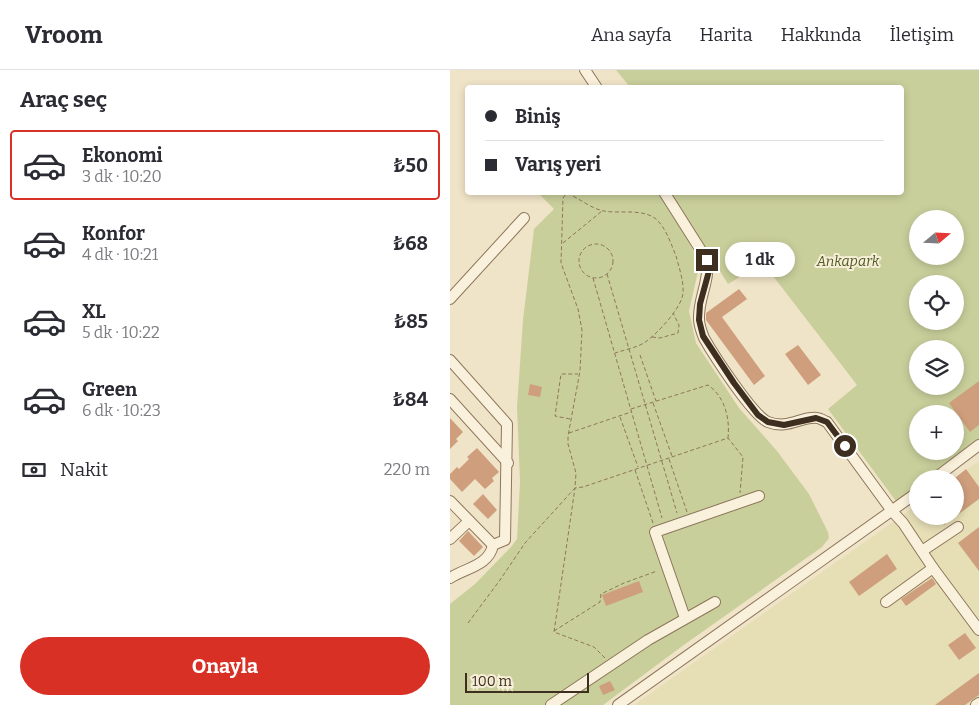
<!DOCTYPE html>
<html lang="tr">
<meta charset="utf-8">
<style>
body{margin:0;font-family:Bitter,serif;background:#f7f7f7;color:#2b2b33;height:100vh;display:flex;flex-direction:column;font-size:19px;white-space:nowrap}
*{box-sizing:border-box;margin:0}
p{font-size:16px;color:#7c7c81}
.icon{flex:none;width:28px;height:28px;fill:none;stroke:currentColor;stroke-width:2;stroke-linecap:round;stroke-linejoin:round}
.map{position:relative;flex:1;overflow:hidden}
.drawer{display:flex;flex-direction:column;background:#fff;width:450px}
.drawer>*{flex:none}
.top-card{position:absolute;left:15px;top:15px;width:439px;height:110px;border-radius:5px;box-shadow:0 2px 8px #0003;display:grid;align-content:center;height:110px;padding:0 20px;background:#fff}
.needle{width:32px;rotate:71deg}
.tools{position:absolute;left:459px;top:140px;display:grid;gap:10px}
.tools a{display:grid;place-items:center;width:55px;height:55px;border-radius:50%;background:#fff;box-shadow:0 2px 8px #0003;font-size:25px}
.scale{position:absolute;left:15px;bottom:12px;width:124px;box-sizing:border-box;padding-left:5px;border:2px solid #3d2e20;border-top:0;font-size:14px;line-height:18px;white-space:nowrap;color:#3d2e20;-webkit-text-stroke:4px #f7eed8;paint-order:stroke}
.end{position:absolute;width:22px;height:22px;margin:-11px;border:6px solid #3d2e20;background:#fff;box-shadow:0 0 0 2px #fff}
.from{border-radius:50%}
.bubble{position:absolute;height:35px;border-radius:18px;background:#fff;box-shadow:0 2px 8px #0003;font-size:16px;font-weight:700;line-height:35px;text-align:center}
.top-card b{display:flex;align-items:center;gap:18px;height:48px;font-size:19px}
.top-card b+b{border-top:1px solid #e1e1e2}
.top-card i{width:12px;height:12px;background:#2b2b33}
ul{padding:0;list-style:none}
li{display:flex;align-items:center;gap:15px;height:70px;margin:0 10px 8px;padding:0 10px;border:2px solid transparent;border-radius:5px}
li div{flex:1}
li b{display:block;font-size:19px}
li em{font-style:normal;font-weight:700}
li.active{border-color:#d93025}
li>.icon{width:45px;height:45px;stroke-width:1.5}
h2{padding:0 20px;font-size:22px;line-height:60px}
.pay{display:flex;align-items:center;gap:12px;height:55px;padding:0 20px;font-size:19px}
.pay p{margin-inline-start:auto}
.primary-button{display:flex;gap:10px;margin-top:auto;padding:10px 20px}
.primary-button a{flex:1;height:58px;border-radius:30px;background:#d93025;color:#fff;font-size:20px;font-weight:700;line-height:58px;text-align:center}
header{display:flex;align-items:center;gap:30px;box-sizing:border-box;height:70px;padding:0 25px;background:#fff;border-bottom:1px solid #e1e1e2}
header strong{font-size:24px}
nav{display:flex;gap:28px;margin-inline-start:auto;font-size:18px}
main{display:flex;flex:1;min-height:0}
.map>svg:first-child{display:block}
.farmland{fill:#e6deb5}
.green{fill:#c9cf9b;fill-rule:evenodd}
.building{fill:#cf9f7d}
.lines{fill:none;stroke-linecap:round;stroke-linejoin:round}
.minor-casing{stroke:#8d765c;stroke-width:12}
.path{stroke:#8d765c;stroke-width:1;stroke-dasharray:4 2.5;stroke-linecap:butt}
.minor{stroke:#faf1dc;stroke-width:10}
.route{stroke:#3d2e20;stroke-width:6}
.labels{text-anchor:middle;stroke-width:4;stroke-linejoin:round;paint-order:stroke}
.park-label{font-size:14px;font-style:italic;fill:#4d5a26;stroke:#f7eed8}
</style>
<header>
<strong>Vroom</strong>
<nav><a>Ana sayfa</a><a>Harita</a><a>Hakkında</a><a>İletişim</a></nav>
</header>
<main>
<section class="drawer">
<h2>Araç seç</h2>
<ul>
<li class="active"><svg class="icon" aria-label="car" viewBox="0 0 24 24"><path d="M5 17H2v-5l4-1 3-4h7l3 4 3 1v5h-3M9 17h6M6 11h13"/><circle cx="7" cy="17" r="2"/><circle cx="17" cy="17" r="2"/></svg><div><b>Ekonomi</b><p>3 dk · 10:20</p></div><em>₺50</em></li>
<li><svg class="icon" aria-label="car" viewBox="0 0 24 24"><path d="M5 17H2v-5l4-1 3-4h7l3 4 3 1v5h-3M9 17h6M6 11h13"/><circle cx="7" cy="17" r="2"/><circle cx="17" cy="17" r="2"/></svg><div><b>Konfor</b><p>4 dk · 10:21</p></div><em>₺68</em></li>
<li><svg class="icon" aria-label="car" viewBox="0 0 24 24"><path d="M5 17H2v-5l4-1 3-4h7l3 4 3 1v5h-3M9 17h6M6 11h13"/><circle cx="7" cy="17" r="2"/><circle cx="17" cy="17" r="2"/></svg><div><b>XL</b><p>5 dk · 10:22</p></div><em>₺85</em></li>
<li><svg class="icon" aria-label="car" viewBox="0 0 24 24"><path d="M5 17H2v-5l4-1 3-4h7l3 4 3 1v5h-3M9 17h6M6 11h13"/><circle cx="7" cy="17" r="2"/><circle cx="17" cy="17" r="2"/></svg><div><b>Green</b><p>6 dk · 10:23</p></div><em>₺84</em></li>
</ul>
<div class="pay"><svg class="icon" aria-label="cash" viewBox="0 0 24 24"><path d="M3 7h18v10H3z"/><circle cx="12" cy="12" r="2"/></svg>Nakit<p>220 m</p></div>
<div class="primary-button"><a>Onayla</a></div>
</section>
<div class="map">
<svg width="529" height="635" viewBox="0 0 529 635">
<rect width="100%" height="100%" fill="#f0e4c8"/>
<!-- farmland -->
<path class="farmland" d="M529 391V635H184L467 435 468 446H505L504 409Z"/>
<!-- green -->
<g class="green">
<path d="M166 0H529V378L489 409H468L467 425 451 438 378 339 407 315 313 193 278 214 221 123 451 122V18L180 17ZM468 149H505V186H468ZM468 214H505V251H468ZM468 279H505V316H468ZM468 344H505V381H468Z"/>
<path d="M88 123H208L232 160 250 193 239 241 246 273 289 338 327 381 359 424 378 462 379 468 372 477 231 577 153 635H0V534L25 514 61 477 67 469 70 412 67 337 73 250 84 159 104 139Z"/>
</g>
<!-- building -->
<g class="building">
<path d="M289 219 297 229 272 247 315 306 304 315 256 250V243Z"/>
<path d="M348 275 371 305 358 315 335 284Z"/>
<path d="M529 311V355L520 362 499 333Z"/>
<path d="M80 314 92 317 90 327 78 325Z"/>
<path d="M0 348 13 362 6 369 8 371 0 379Z"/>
<path d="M27 378 49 402 42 408 44 411 35 419 25 409 12 422 0 409V404L7 397 9 399 19 389 17 387Z"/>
<path d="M516 399 529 417V429L494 455 488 446H505V408Z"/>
<path d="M33 424 47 440 38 449 23 434Z"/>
<path d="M529 457V501L508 473Z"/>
<path d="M18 461 33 477 24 486 9 471Z"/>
<path d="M437 484 447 499 409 526 399 512Z"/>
<path d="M482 508 486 514 456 536 451 529Z"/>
<path d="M189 511 193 522 156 536 152 525Z"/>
<path d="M515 563 526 578 509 590 498 575Z"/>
<path d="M529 603V625L515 635H485Z"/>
<path d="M160 611 165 620 153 625 149 616Z"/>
</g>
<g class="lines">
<defs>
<g id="minor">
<path d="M135 0 147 18"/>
<path d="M214 122 257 190C260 211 248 229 249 249 249 255 252 263 254 268 263 284 303 346 318 352 338 360 351 346 367 348 370 348 374 351 377 352L442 441 453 453 483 498 529 560"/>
<path d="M0 229 74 148"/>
<path d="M0 290 57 354 55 470 43 475"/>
<path d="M0 329 58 393"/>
<path d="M484 409 529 375"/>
<path d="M0 431 43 475"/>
<path d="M0 469 19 451"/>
<path d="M472 481 508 457"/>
<path d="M0 508C15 498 39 496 43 475"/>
<path d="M436 532 483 498"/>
<path d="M235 548 205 462 309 426"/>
<path d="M101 635 198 570 265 532"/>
<path d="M168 635 468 422"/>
<path d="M526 635 529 633"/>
</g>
</defs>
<!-- minor casing -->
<use href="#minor" class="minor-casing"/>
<!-- path -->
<g class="path">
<path d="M113 173 152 141"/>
<circle cx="146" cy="191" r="17"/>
<path d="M157 204 227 443"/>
<path d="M143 208 212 448"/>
<path d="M202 267 210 268 228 263 229 255 223 243"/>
<path d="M190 285 206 331"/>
<path d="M203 333 222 386"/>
<path d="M181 339 258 315C275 327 280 348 278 368"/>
<path d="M170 347 188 397"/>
<path d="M120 349 105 346 111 304H128"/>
<path d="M119 363 181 342"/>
<path d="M219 389 237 442"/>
<path d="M185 400 203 453"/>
<path d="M18 553 50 510 75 473 125 418 126 403 118 374V366L130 301 132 260 128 239 111 193 113 128 116 124H119C130 129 142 139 154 141 169 144 192 138 206 149 216 158 221 174 226 186 229 197 234 212 233 223 232 238 206 265 194 273 185 278 174 280 165 283"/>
<path d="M104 561 150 532 151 524 174 513 207 501"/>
<path d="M155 588 144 577 104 562 125 418 133 417 278 368 293 387 290 423"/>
</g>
<!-- minor -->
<use href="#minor" class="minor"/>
</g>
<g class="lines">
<!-- route -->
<path class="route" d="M257 190 259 201 250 234 249 250 253 266 284 313 308 345 318 352 334 355 366 348 377 352 395 376"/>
</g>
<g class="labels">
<!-- park labels -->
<g class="park-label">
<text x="398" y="196">Ankapark</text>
</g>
</g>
</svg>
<div class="tools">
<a><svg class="needle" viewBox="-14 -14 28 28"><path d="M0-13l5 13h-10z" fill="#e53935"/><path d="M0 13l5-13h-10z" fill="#7c7c81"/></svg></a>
<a><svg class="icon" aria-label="locate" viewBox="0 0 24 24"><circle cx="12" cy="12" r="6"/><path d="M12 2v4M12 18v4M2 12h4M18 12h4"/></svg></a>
<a><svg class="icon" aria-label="layers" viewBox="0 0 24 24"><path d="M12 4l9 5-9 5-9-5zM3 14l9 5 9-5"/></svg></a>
<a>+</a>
<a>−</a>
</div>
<div class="scale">100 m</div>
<i class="end from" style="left:395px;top:376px"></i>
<i class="end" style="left:257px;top:190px"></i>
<div class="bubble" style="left:275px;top:172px;width:70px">1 dk</div>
<div class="top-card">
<b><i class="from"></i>Biniş</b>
<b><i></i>Varış yeri</b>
</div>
</div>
</main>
